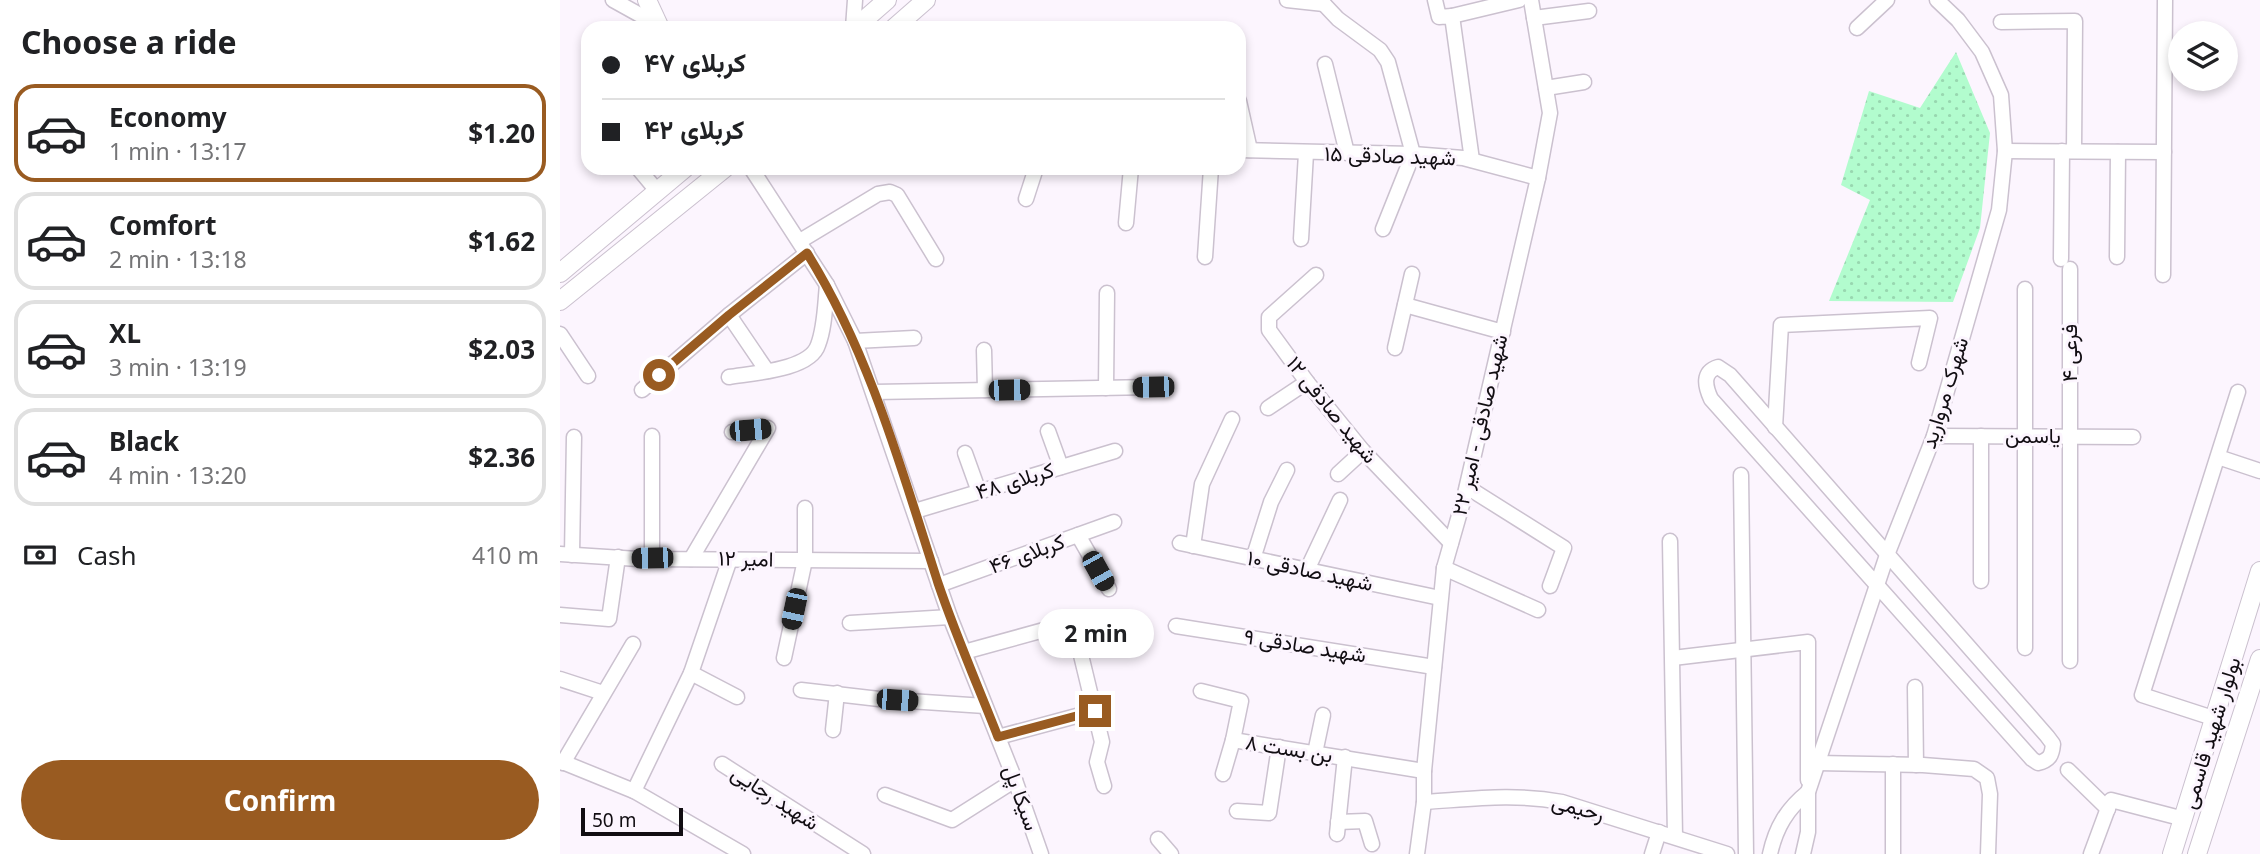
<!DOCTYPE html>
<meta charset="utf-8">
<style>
body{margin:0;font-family:"Noto Sans",Vazirmatn,sans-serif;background:#f6f6f6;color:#202124;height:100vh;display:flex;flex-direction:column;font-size:26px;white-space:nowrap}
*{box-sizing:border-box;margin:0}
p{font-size:23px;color:#757577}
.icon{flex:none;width:38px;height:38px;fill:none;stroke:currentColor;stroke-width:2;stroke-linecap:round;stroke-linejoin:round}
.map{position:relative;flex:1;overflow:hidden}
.sheet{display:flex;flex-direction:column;background:#fff;width:560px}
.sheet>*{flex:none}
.banner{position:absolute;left:21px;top:21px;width:665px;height:154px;border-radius:21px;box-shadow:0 4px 10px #0003;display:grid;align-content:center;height:154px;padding:0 21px;background:#fff}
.tools{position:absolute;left:1608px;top:21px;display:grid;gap:14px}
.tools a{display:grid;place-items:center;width:70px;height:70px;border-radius:50%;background:#fff;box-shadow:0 4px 10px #0003;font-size:35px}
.scale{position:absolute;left:21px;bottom:18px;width:102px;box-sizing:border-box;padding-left:7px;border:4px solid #110d12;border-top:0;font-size:19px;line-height:24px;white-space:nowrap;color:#110d12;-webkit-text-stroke:5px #fcf5fe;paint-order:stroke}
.end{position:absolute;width:32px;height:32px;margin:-16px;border:9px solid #995b21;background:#fff;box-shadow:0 0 0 4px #fff}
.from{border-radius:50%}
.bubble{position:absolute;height:49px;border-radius:24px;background:#fff;box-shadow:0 4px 10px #0003;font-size:23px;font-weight:700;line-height:49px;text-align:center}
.car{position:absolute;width:21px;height:42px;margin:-21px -10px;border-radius:9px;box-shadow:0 0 5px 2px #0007;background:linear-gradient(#222 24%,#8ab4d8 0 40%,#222 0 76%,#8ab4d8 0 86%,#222 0)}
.banner b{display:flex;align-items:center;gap:24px;height:66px;font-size:26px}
.banner b+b{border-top:2px solid #e0e0e0}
.banner i{width:18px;height:18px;background:#202124}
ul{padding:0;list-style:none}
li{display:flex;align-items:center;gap:21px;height:98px;margin:0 14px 10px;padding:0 7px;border:4px solid #e0e0e0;border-radius:21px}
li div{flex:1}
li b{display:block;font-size:26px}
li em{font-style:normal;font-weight:700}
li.on{border-color:#995b21}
li>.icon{width:63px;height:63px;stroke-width:1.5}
h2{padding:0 21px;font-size:32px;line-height:84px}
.pay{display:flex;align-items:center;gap:18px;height:77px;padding:0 21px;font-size:26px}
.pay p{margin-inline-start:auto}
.button{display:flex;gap:14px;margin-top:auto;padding:14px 21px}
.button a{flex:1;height:80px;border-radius:42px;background:#995b21;color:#fff;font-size:28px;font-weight:700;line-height:80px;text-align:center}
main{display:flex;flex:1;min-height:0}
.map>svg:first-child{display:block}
.grass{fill:url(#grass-dots)}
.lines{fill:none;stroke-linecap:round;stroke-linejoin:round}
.minor-casing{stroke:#cbc1cf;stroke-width:17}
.major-casing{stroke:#cbc1cf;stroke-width:20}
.minor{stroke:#fff;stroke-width:14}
.major{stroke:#fff;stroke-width:18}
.route{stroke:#995b21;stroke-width:9}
.labels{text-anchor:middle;stroke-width:6;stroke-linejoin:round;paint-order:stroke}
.street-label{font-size:21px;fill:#110d12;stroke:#fcf5fe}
</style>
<main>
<section class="sheet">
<h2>Choose a ride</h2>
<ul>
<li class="on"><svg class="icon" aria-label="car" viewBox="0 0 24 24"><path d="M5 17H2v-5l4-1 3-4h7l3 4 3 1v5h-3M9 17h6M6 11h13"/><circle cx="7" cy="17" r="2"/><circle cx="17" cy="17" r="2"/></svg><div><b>Economy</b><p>1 min · 13:17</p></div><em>$1.20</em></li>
<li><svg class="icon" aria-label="car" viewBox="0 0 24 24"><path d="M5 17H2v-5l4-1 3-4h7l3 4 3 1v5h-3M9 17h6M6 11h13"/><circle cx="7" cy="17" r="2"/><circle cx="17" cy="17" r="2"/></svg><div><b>Comfort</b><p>2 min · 13:18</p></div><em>$1.62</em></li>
<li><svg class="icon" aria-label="car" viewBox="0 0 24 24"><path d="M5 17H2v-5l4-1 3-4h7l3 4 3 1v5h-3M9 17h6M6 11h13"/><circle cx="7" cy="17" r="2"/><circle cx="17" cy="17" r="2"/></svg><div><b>XL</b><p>3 min · 13:19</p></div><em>$2.03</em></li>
<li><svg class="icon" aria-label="car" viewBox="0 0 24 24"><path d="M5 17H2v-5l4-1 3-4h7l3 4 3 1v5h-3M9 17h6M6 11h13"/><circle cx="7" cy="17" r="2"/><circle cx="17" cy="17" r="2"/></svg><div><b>Black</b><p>4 min · 13:20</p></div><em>$2.36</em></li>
</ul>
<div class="pay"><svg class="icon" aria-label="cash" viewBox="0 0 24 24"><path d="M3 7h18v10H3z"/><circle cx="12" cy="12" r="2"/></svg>Cash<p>410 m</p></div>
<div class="button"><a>Confirm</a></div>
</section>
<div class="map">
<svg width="1700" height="854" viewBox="0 0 1700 854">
<defs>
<pattern id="grass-dots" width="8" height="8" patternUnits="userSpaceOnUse" patternTransform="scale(1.75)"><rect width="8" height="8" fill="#b2fcce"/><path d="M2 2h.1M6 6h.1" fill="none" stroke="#98d7b0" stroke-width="1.8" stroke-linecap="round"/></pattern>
</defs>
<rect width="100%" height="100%" fill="#fcf5fe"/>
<!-- grass -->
<path class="grass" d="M1396 52 1430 133 1420 228 1393 302 1269 301 1310 200 1281 185 1309 91 1360 108Z"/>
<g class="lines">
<defs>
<g id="minor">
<path d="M53 0 98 25"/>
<path d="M727 0 764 4"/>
<path d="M760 0 778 19 820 50 828 62 853 154 823 229"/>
<path d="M875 0 879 17 892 16 912 160"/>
<path d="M892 16 959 0"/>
<path d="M974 18 1029 11"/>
<path d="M1441 22 1515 21 1514 151"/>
<path d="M293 28 295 0"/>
<path d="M1297 28 1327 0"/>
<path d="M765 64 787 153"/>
<path d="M986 88 1024 82"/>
<path d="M679 101 690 150"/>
<path d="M679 150 853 154 903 158 978 178"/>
<path d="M1445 151 1604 152"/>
<path d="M78 168 98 192"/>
<path d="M191 168 267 285 295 341 390 617 455 780 481 854"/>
<path d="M466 199 476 168"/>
<path d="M566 223 571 168"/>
<path d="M741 239 746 153"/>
<path d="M240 241 318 194 330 192 337 195 376 259"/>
<path d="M645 257 651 168"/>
<path d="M1557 257 1558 152"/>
<path d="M1501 259 1502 151"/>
<path d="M1510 269V661"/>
<path d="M756 275 709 317V330L747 382 803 451 891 543"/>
<path d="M1603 275 1605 0"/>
<path d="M1465 289V648"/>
<path d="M845 305 943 332"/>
<path d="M169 315 207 371"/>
<path d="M0 334 28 376"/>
<path d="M295 341 354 338"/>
<path d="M835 348 852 274"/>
<path d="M424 350 425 390"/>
<path d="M1158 367 1170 375 1487 736 1493 744C1492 755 1490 760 1478 763L1472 759 1151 399C1145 386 1142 372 1158 367Z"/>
<path d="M169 377C193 373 250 370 258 345 265 327 265 304 267 285"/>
<path d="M546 388 547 293"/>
<path d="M82 390 169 315 247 253"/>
<path d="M314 392 593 387"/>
<path d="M708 408 747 382"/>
<path d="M1215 427 1221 325 1370 318 1359 363"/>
<path d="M488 431 501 467"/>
<path d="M1374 436 1573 437"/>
<path d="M1421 436V581"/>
<path d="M405 453 419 492"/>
<path d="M1658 457 1700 471"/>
<path d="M778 474 803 451"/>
<path d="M1181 475 1186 854"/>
<path d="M907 487 1004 548 990 586"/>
<path d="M355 511 555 451"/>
<path d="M518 535 549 589"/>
<path d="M1110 541 1115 837"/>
<path d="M620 543 880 598"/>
<path d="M633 546 642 484 672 419"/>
<path d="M0 554 78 559 371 561"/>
<path d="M12 555 14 437"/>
<path d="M92 558V436"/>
<path d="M131 559 208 428 172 432"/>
<path d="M693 559 711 502 727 470"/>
<path d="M884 568 978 610"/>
<path d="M747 570 780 500"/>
<path d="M379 585 554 522"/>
<path d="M0 615 49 619 58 557"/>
<path d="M290 623 390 617"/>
<path d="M616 626 874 667"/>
<path d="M404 652 513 622 542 742 537 762 544 786"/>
<path d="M224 658 245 560V508"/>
<path d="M1113 658 1248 642V780"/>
<path d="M131 673 177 697"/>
<path d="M0 679 43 693"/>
<path d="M1355 687 1356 765"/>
<path d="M241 690 319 699 425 706"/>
<path d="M641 691 681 701 673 740 864 771"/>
<path d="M1656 719 1582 695 1678 392"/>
<path d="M273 730 277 693"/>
<path d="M438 737 535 711"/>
<path d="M755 753 763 715"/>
<path d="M0 761 74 791 183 854"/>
<path d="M3 763 73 644"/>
<path d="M1257 763 1363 765 1414 769 1427 778 1430 794 1428 854"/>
<path d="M162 764 303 854"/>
<path d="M1508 770 1548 809"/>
<path d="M663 774 673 740"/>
<path d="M74 791 131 673 170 559"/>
<path d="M325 795 392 820 455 780"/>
<path d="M864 802C912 799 953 793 1002 802L1167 854"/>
<path d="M677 811 709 813 719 747"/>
<path d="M778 822 805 821 812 844"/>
<path d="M777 834 785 757"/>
<path d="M598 839 611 854"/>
<path d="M857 854 864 802V771L884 568 904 498 978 178 990 113 971 0"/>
<path d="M1092 854 1099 832"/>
<path d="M1210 854C1216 827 1227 809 1248 792"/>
<path d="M1243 854 1248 832V792L1327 555 1374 436 1439 210 1445 151 1441 95 1422 52 1398 20 1377 0"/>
<path d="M1333 854V764"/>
<path d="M1531 854 1551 800 1624 819"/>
</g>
<g id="major">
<path d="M87 0 100 28"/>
<path d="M295 28 327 0"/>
<path d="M334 28 366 0"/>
<path d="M0 273 125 168"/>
<path d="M0 301 165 168"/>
<path d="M1612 854 1700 571"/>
<path d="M1637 854 1700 659"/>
</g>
</defs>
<!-- minor casing -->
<use href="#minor" class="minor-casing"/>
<!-- major casing -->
<use href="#major" class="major-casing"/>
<!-- minor -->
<use href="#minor" class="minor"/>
<!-- major -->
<use href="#major" class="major"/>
</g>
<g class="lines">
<!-- route -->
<path class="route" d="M99 375 169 315 247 253C310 354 342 471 378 583 396 636 418 686 438 737L535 711"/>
</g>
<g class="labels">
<!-- street labels -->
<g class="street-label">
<text transform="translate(830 156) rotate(2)" y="7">شهید صادقی ۱۵</text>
<text transform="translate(1510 353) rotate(-90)" y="7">فرعی ۴</text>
<text transform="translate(1385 393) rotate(-73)" y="7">شهرک مروارید</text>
<text transform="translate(772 410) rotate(51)" y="7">شهید صادقی ۱۲</text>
<text transform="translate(920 425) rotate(-77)" y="7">شهید صادقی - امیر ۲۲</text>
<text x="1473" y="443">یاسمن</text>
<text transform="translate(455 481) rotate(-17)" y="7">کربلای ۴۸</text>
<text transform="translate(467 554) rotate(-20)" y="7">کربلای ۴۶</text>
<text transform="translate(186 559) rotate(1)" y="7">امير ۱۲</text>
<text transform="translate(750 571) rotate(12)" y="7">شهید صادقی ۱۰</text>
<text transform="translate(745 646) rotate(9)" y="7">شهید صادقی ۹</text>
<text transform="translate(1651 733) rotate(-73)" y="7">بولوار شهید قاسمی</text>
<text transform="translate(729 749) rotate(9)" y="7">بن بست ۸</text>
<text transform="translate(215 798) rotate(33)" y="7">شهید رجایی</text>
<text transform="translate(461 798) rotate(70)" y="7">سیکا پل</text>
<text transform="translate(1018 808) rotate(15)" y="7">رحیمی</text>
</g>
</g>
</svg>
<div class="tools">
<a><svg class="icon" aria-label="layers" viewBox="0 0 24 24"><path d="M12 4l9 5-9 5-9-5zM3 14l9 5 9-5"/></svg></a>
</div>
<div class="scale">50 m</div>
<i class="end from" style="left:99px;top:375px"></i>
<i class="end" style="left:535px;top:711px"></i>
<div class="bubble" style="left:478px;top:609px;width:116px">2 min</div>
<i class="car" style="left:593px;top:387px;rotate:269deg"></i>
<i class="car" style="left:449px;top:390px;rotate:89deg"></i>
<i class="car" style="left:190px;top:430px;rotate:85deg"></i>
<i class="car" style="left:92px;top:558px;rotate:269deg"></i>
<i class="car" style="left:538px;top:571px;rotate:151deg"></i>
<i class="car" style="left:234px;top:609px;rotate:192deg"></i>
<i class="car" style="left:337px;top:700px;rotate:94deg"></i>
<div class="banner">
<b><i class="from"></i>کربلای ۴۷</b>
<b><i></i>کربلای ۴۲</b>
</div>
</div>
</main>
